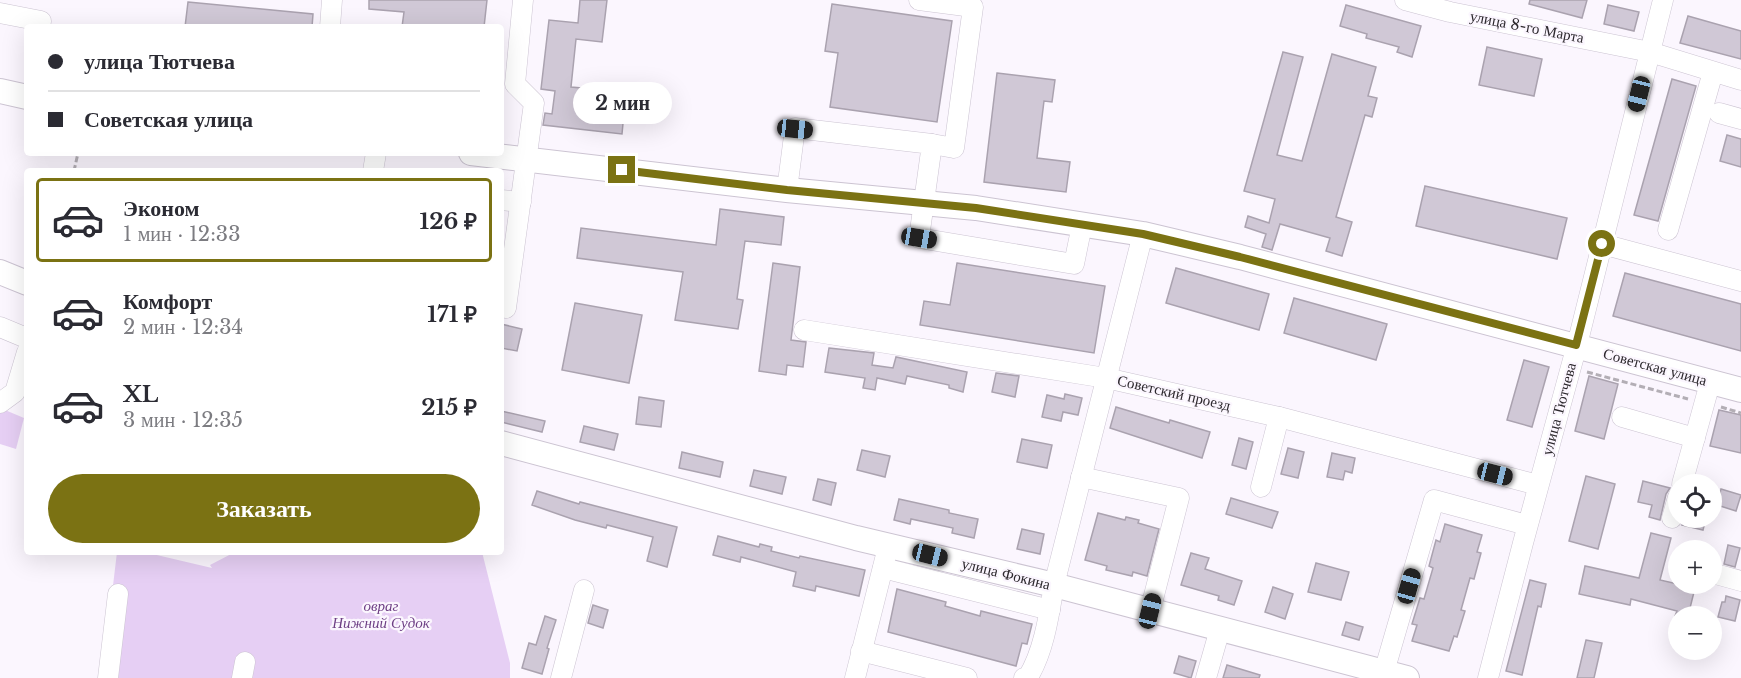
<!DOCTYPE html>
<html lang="ru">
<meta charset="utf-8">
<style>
body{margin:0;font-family:"Libre Baskerville",serif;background:#f2f2f3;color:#2b2b33;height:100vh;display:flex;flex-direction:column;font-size:22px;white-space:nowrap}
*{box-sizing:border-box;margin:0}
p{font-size:20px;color:#7c7c81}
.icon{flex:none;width:33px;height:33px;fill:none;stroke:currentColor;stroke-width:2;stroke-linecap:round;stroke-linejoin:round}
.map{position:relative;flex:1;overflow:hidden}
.panel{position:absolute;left:24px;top:168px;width:480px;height:387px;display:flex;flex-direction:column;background:#fff;border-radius:6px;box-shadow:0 6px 24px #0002}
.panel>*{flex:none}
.hud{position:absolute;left:24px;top:24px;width:480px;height:132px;border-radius:6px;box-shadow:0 6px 24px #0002;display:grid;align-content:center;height:132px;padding:0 24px;background:#fff}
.buttons{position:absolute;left:1668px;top:474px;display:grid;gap:12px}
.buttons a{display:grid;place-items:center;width:54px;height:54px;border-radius:50%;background:#fff;box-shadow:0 6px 24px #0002;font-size:30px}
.end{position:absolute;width:27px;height:27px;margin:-14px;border:8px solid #7b7213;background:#fff;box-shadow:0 0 0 3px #fff}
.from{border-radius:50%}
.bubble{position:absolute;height:42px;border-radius:21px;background:#fff;box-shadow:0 6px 24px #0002;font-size:20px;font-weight:800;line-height:42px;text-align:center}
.car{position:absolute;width:18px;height:36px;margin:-18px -9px;border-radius:8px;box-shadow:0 0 4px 2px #0007;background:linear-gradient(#222 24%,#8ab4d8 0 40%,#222 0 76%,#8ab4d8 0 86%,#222 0)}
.hud b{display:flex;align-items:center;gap:21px;height:57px;font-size:22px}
.hud b+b{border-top:2px solid #e1e1e2}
.hud i{width:15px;height:15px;background:#2b2b33}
ul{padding:10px 0 0;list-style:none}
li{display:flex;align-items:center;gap:18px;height:84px;margin:0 12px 9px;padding:0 12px;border:3px solid transparent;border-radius:6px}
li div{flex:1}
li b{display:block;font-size:22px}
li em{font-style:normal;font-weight:800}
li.selected{border-color:#7b7213}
li>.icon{width:54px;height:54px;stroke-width:1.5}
.action{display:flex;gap:12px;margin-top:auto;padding:12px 24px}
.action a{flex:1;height:69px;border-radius:36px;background:#7b7213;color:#fff;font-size:24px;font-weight:800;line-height:69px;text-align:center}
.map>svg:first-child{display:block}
.green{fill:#e6cff4}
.building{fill:#d0c8d6;stroke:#aaa2af;stroke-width:1.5}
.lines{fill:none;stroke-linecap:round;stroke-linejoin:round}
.minor-casing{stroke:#ccc4d2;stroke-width:21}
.major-casing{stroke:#ccc4d2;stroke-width:26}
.path{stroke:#b3aeb5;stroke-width:3;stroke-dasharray:6 3;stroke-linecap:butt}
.minor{stroke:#fff;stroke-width:20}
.major{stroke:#fff;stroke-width:24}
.route{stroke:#7b7213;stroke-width:8}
.labels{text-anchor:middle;stroke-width:4.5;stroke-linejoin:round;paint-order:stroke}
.street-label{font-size:15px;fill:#2c282d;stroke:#fbf6fe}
.park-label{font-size:15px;font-style:italic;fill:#6e3f85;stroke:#fbf6fe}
</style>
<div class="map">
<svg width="1741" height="678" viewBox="0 0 1741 678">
<rect width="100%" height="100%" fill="#fbf6fe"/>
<!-- green -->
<g class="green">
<path d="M5 410 24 418 16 449 0 444V411Z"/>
<path d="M117 552H144L212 568 210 565 235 552H482L510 663V678H102Z"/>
</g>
<!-- building -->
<g class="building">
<path d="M369 0H487L484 27H402L404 12 369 9Z"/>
<path d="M580 0H607L602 42 576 39 571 87 626 92 622 134 543 125 545 113 552 114 555 91 541 89 549 20 578 23Z"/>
<path d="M1530 0H1587L1582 18 1529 4Z"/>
<path d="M188 2 313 14 312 27H185Z"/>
<path d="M832 4 952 21 937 122 830 107 838 53 825 51Z"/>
<path d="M1346 5 1421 26 1412 57 1397 52 1399 47 1366 38 1367 34 1340 26Z"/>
<path d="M1608 5 1639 12 1634 31 1604 24Z"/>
<path d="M1688 16 1741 31V59L1680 43Z"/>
<path d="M1487 47 1542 59 1534 96 1479 85Z"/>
<path d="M1283 52 1303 57 1277 155 1302 161 1332 54 1376 67 1368 96 1377 98 1372 117 1365 115 1336 217 1352 222 1342 256 1326 251 1330 238 1280 224 1272 250 1262 247 1266 234 1245 227 1248 216 1269 223 1275 199 1244 191Z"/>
<path d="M997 73 1055 80 1052 102 1044 101 1037 158 1070 162 1066 192 984 182Z"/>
<path d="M1672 79 1696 86 1658 221 1634 215Z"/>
<path d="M1727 135 1741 139V167L1720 161Z"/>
<path d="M1425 186 1567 218 1557 259 1416 226Z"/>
<path d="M720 209 784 217 781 245 745 241 737 299 743 300 738 329 675 320 683 272 577 258 581 228 716 245Z"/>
<path d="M773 263 800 267 791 340 806 342 803 367 787 365 786 375 759 371Z"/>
<path d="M957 263 1105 286 1094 353 920 325 924 301 950 305Z"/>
<path d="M1176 268 1269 294 1259 330 1166 303Z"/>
<path d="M1625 273 1741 304V351L1613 316Z"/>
<path d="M1294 298 1387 324 1376 360 1284 333Z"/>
<path d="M575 303 642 315 629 383 562 370Z"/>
<path d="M501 324 522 329 517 351 501 348Z"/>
<path d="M829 348 874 353 872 365 893 368 896 357 967 372 963 392 949 388V385L907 376 905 384 877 378 875 390 863 388 865 378 825 372Z"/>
<path d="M1524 360 1549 367 1532 427 1507 420Z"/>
<path d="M996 373 1019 376 1015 397 992 392Z"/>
<path d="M1589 376 1618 384 1604 439 1575 431Z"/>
<path d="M1065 394 1082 398 1078 415 1063 412 1061 421 1042 417 1047 395 1064 399Z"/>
<path d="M639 397 664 401 661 427 636 424Z"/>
<path d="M1116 407 1169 423 1170 420 1210 432 1202 458 1110 428Z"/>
<path d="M1719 410 1741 415V453L1710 446Z"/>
<path d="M501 411 545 421 542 432 501 422Z"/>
<path d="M584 426 618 434 614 450 580 442Z"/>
<path d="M1239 438 1253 442 1246 469 1232 465Z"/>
<path d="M1022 439 1052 445 1047 468 1017 462Z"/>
<path d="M1288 448 1304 452 1298 478 1281 474Z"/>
<path d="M862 450 890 456 885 477 857 470Z"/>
<path d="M682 452 723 462 720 477 679 468Z"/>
<path d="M1332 453 1355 458 1352 473 1345 471 1343 480 1327 477Z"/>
<path d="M754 470 786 477 782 494 750 486Z"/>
<path d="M1586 476 1615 484 1598 549 1569 541Z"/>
<path d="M818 479 836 483 831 505 813 500Z"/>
<path d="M1643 481 1670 488 1666 494 1660 520 1649 517 1652 505 1638 502Z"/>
<path d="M1721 489 1741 495 1736 511 1717 505Z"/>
<path d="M537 491 579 504 580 502 677 527 667 567 647 561 653 537 607 525 606 528 575 520 532 505Z"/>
<path d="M1231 498 1278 512 1272 528 1226 514Z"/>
<path d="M899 499 949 510V513L978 519 974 538 952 533 953 528 911 519 910 524 894 520Z"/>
<path d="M1098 513 1125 520 1126 517 1139 520 1138 523 1159 529 1147 576 1133 572 1132 576 1106 570 1107 566 1085 560Z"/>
<path d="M1685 518H1706L1703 530 1682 525Z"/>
<path d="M1445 524 1482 535 1477 552 1481 553 1474 579 1470 578 1461 610 1465 611 1457 637 1454 636 1449 651 1412 641 1417 625 1412 624 1420 598 1424 599 1433 568 1429 566 1436 540 1440 542Z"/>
<path d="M1022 529 1044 534 1040 554 1017 549Z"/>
<path d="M1651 533 1671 538 1660 580 1695 588 1688 616H1675L1677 611 1631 599 1630 605 1579 594 1585 566 1639 578Z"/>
<path d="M718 536 759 547 760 544 772 547 771 551 799 558 800 556 865 570 859 596 816 586 815 591 793 586 796 572 741 557 740 562 713 555Z"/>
<path d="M1728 545 1740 548 1735 567 1724 564Z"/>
<path d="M1191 553 1209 558 1205 569 1242 581 1234 605 1218 600 1219 596 1181 585Z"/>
<path d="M1316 563 1349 572 1341 600 1308 592Z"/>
<path d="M1530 580 1546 584 1541 607 1538 606 1522 675 1506 671Z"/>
<path d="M1273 587 1293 594 1285 619 1265 612Z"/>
<path d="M897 589 946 602 945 606 980 616 981 611 1032 624 1027 644 1022 643 1016 666 888 632Z"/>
<path d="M1726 596 1740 600 1735 621 1718 617 1722 602H1725Z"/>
<path d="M593 605 608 610 603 628 588 623Z"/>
<path d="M545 616 556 620 547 648 549 649 542 674 522 668 529 643 536 645Z"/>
<path d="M1346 622 1363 627 1359 640 1342 635Z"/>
<path d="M1586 640 1602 643 1594 678H1577Z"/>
<path d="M1179 656 1196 661 1191 678 1174 673Z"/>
<path d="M1227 665 1260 675 1259 678H1223Z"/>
</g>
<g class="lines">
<defs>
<g id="minor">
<path d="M919 0 973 7 954 148 932 144"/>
<path d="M1405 0 1450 12 1650 52 1741 80"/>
<path d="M0 13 41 21 40 27"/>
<path d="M330 27 332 0"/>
<path d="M1719 113 1741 119"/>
<path d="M373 171 376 153"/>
<path d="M787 190 795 128 932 144 919 238 1074 264 1082 225"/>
<path d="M501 200 521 202"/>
<path d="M1668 230 1713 72"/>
<path d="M1602 244 1741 281"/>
<path d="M501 307 506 308 534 103 515 84 523 0"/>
<path d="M0 327 24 337 27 336"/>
<path d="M804 330 1106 378 1279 417 1538 485"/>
<path d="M0 403 15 392 27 352"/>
<path d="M1622 417 1695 438"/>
<path d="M1081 477 1179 498 1150 611"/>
<path d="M1682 484 1710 383"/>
<path d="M1261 487 1279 417"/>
<path d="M1672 518 1678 497"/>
<path d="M883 568 1050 610"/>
<path d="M1712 573 1741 581"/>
<path d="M861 651 967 678"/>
<path d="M1384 672 1434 500 1527 525"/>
<path d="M108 678 118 594"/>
<path d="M242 678 245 662"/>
<path d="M561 678 584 590"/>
<path d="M855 678 886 555"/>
<path d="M1024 678 1028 677C1044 651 1049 615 1054 585L1143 234"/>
<path d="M1206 678 1220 629"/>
<path d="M1488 678 1523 543 1577 345 1663 0"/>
</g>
<g id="major">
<path d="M0 91 27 97"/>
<path d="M471 153 787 190 976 208 1143 234 1240 257 1741 390"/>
<path d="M0 272 27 283"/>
<path d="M501 443 856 538 1054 585 1407 678"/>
</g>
</defs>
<!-- minor casing -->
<use href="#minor" class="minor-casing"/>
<!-- major casing -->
<use href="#major" class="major-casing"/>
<!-- path -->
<g class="path">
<path d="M74 171 78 153"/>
<path d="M1587 372 1688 399"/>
<path d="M1721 407 1741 413"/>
</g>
<!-- minor -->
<use href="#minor" class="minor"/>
<!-- major -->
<use href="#major" class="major"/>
</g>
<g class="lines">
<!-- route -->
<path class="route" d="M622 170 787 190 976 208 1143 234 1240 257 1576 345 1602 244"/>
</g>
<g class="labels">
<!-- street labels -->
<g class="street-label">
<text transform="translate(1527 27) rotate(11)" y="5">улица 8-го Марта</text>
<text transform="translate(1655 367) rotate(15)" y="5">Советская улица</text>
<text transform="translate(1174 393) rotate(13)" y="5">Советский проезд</text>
<text transform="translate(1559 409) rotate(-75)" y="5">улица Тютчева</text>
<text transform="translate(1006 574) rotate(14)" y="5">улица Фокина</text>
</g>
<!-- park labels -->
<g class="park-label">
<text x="381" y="611">овраг<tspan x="381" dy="17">Нижний Судок</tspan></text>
</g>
</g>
</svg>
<div class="buttons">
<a><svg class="icon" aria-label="locate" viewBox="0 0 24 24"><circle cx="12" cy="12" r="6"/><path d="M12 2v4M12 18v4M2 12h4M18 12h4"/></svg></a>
<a>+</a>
<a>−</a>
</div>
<i class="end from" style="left:1602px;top:244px"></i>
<i class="end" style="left:622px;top:170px"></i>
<div class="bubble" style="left:573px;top:82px;width:99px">2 мин</div>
<i class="car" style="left:1639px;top:94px;rotate:194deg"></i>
<i class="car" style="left:795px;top:129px;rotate:96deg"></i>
<i class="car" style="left:919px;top:238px;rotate:99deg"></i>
<i class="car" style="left:1495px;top:474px;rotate:104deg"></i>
<i class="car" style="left:930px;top:555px;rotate:104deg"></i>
<i class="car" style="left:1409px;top:586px;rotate:16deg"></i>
<i class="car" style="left:1150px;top:611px;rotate:14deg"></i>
<div class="hud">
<b><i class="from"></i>улица Тютчева</b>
<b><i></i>Советская улица</b>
</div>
<section class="panel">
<ul>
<li class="selected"><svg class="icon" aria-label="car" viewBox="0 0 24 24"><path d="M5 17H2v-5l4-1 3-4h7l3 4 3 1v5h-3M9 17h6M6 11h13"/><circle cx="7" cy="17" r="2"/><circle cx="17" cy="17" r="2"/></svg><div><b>Эконом</b><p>1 мин · 12:33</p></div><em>126 ₽</em></li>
<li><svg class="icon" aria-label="car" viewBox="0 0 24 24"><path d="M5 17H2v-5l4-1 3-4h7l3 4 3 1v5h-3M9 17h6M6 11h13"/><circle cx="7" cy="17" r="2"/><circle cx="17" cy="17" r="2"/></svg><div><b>Комфорт</b><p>2 мин · 12:34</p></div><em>171 ₽</em></li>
<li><svg class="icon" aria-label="car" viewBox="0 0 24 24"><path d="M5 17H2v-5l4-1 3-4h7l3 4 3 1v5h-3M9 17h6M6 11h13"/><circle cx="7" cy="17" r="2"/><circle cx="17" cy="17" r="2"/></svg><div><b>XL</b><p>3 мин · 12:35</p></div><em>215 ₽</em></li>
</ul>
<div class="action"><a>Заказать</a></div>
</section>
</div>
